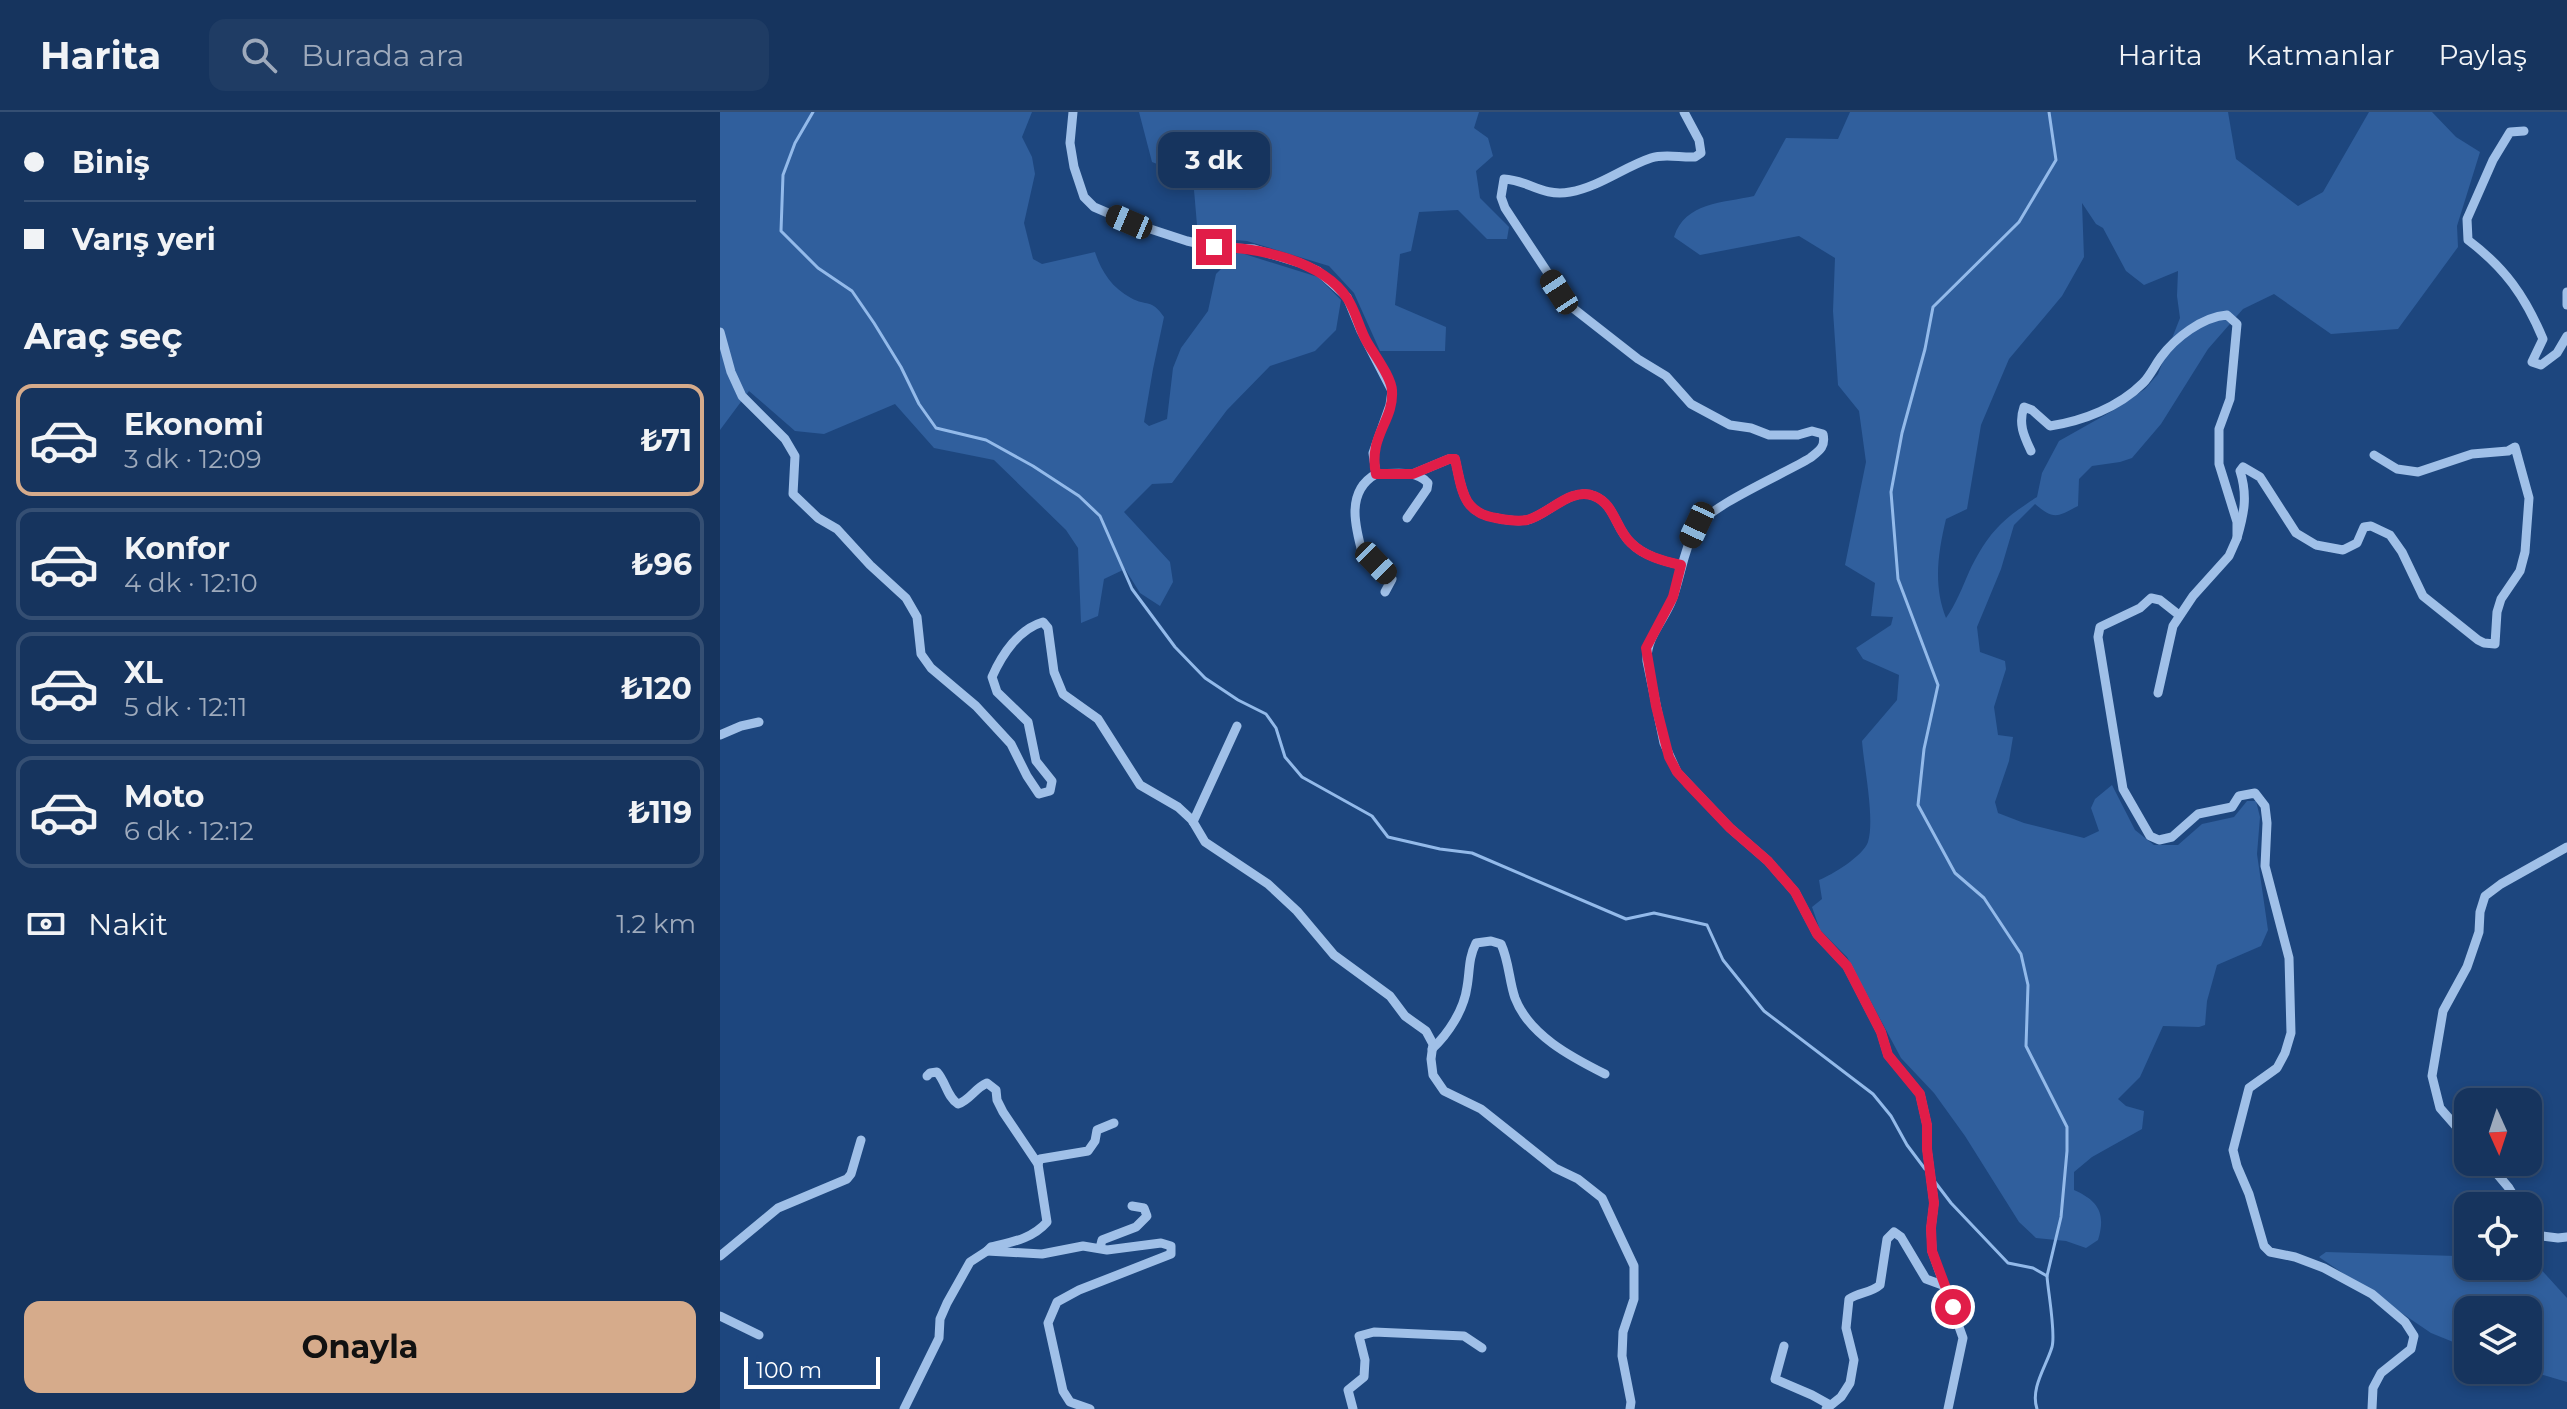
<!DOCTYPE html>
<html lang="tr">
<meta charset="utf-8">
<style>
body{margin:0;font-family:Montserrat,sans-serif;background:#1f3c64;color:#f1f3f6;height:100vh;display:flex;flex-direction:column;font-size:30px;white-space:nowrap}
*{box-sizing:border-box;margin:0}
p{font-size:26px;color:#9eaabc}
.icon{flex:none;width:44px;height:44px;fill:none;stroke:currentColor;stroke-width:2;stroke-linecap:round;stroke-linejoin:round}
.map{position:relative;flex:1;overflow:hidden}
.details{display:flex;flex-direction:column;background:#16345e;width:720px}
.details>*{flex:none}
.hud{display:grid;align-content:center;height:176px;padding:0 24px;background:#16345e}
.needle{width:52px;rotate:177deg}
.controls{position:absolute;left:1734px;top:976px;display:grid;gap:16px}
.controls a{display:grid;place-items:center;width:88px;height:88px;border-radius:16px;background:#16345e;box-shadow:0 4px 12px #0003,0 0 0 2px #354f73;font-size:40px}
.scale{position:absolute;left:24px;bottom:20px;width:136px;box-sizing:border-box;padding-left:8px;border:4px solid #fff;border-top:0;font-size:22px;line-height:28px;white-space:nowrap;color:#fff;-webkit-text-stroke:6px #1d467e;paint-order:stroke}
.end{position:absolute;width:36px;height:36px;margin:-18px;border:10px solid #e11d48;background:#fff;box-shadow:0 0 0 4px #fff}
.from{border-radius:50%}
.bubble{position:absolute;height:56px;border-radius:16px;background:#16345e;box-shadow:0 4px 12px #0003,0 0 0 2px #354f73;font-size:26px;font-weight:700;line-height:56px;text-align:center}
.car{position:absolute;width:24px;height:48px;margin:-24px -12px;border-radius:10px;box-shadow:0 0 6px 2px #0007;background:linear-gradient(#222 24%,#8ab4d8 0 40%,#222 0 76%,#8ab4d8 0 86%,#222 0)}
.hud b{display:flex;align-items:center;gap:28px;height:76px;font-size:30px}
.hud b+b{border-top:2px solid #354f73}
.hud i{width:20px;height:20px;background:#f1f3f6}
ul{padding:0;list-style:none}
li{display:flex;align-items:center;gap:24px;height:112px;margin:0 16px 12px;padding:0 8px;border:4px solid #354f73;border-radius:16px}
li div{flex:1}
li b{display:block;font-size:30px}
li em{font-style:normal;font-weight:700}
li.selected{border-color:#d6ab8b}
li>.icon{width:72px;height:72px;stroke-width:1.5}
h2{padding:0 24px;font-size:36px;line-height:96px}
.pay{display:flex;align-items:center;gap:20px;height:88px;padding:0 24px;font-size:30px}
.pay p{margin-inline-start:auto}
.cta{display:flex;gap:16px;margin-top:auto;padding:16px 24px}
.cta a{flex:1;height:92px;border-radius:16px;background:#d6ab8b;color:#111;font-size:32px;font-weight:700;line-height:92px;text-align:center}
header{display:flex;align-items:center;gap:48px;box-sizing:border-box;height:112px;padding:0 40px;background:#16345e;border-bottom:2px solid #354f73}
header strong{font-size:38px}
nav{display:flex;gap:44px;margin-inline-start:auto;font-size:28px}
.search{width:560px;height:72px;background:#1f3c64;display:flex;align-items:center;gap:20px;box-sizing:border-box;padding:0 28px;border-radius:16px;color:#9eaabc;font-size:30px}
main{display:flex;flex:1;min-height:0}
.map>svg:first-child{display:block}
.green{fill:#305f9d;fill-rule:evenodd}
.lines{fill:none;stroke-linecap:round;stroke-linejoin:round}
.stream{stroke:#93baea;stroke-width:3}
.minor{stroke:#a0c0e8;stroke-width:9}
.route{stroke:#e11d48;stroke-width:10}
</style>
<header>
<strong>Harita</strong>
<div class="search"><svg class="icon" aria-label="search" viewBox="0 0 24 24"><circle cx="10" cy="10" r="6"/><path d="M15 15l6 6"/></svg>Burada ara</div>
<nav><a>Harita</a><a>Katmanlar</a><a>Paylaş</a></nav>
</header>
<main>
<section class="details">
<div class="hud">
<b><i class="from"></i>Biniş</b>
<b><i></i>Varış yeri</b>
</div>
<h2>Araç seç</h2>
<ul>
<li class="selected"><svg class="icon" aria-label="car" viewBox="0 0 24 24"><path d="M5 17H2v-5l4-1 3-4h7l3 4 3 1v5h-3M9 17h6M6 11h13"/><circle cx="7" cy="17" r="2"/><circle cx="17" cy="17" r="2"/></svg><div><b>Ekonomi</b><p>3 dk · 12:09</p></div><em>₺71</em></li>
<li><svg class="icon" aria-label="car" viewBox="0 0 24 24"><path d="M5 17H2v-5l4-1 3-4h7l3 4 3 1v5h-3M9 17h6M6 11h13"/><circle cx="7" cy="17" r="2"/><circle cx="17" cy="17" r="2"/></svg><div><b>Konfor</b><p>4 dk · 12:10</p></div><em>₺96</em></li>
<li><svg class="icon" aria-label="car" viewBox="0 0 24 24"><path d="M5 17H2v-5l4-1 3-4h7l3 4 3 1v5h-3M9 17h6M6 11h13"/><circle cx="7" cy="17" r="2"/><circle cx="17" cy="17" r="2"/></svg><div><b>XL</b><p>5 dk · 12:11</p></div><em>₺120</em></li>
<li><svg class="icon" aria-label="car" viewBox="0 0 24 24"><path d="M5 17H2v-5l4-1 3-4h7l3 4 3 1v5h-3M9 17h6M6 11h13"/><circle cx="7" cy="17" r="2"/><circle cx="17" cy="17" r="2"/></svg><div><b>Moto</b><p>6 dk · 12:12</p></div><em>₺119</em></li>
</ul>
<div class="pay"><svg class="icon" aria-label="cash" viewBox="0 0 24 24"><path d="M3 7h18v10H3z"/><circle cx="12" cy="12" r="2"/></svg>Nakit<p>1.2 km</p></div>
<div class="cta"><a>Onayla</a></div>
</section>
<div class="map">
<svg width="1847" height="1297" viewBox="0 0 1847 1297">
<rect width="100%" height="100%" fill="#1d467e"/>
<!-- green -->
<g class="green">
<path d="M0 0H312L302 25 312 45 315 62 304 111 313 147 322 152 375 140C381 159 392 176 411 186 427 195 431 186 444 205L433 257 424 310 429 314 447 307 453 256 461 236 488 199 496 162 518 140 598 165 621 188 616 218 595 239 550 254 507 298 452 371 432 372 404 400 450 450 453 470 440 494 420 481 405 457 384 467 378 504 361 511 358 436 346 418 274 348 214 336 175 292 104 322 75 319 29 279 0 318Z"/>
<path d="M419 0H759L754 16 768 26 773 44 756 59 760 86 789 115 787 127H767L738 98 699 100 691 139 680 142 675 193 726 215 725 239H660L634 181 609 154 527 129 478 125 473 66 432 50Z"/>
<path d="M1130 0H1508L1516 47 1578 94 1603 80 1649 0H1712L1736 25 1760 40 1737 114 1738 135 1678 217 1611 222 1554 182 1523 197 1488 237 1441 312 1412 346 1400 350 1372 354 1359 367 1358 394C1337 405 1334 408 1315 392L1294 413 1281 457 1257 515 1260 540 1285 549 1286 557 1274 595 1278 623 1293 625 1289 649 1275 690 1278 701 1304 711 1364 726 1379 719 1371 696 1375 687 1392 673 1415 718 1434 733H1458L1482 712 1514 705 1527 689H1536L1540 705 1537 742 1548 818 1541 834 1497 853 1487 889 1485 913 1479 915 1443 914 1420 965 1398 987 1406 994 1424 999 1422 1017 1372 1045 1354 1060V1078C1379 1089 1386 1102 1378 1128L1366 1136 1346 1129 1316 1126 1299 1110 1245 1024 1214 981 1181 946 1127 845 1100 818 1092 795 1102 787 1099 768C1112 763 1143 744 1148 730 1155 707 1144 655 1142 629L1177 588 1179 563 1143 547 1136 536 1171 513 1173 505 1151 504 1155 471 1125 453 1146 350 1139 299 1118 273 1113 199 1115 146 1079 124 980 143 954 125C965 90 1003 91 1034 84L1066 26 1118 27ZM1362 91 1376 112 1383 116 1406 159 1424 173 1458 159 1457 184 1460 206 1438 262 1425 277 1394 298 1339 329 1322 361 1317 385C1282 407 1267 422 1249 460 1242 476 1236 492 1226 506 1213 473 1218 441 1226 407L1247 397 1261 313 1289 247 1342 184 1364 145Z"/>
<path d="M1606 1140 1736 1144 1748 1146V1154L1817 1153 1847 1186V1270L1806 1258H1808V1198H1748V1236L1711 1221 1599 1145Z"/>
</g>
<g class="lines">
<!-- stream -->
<g class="stream">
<path d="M93 0 75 31 63 63 61 119 98 156 132 179 154 211 181 255 199 292 216 316 266 328 313 354 359 384 380 404 412 477 455 535 485 566 518 588 546 602 556 616 565 645 582 665 652 704 668 725 720 737 752 741 906 807 934 801 987 813 1003 848 1044 899 1153 982 1171 1004 1187 1033 1205 1057"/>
<path d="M1215 1070 1231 1091 1288 1151 1313 1156 1327 1164C1328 1180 1336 1221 1332 1235 1326 1255 1310 1276 1317 1297"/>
<path d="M1327 1164 1341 1105 1347 1039V1015L1306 934 1308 873 1301 842 1264 786 1235 761 1198 693 1204 637 1218 573 1178 467 1171 380 1182 321 1205 237 1213 195 1299 110 1336 48 1329 0"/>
</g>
<!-- minor -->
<g class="minor">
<path d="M353 0 350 31 354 55 364 85 374 95 409 110 467 129 494 135 534 137 580 151 598 159 627 185 641 219 672 279 670 293 653 341 656 362C624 380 636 418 644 447L656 451 672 467 665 480"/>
<path d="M964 0 979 28 981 41 975 45C961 46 945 41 931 46 904 55 879 75 850 80 821 85 809 68 784 67L781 85 785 96 849 193 918 247 946 264 971 292 1010 313 1031 316 1049 323H1078L1092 319 1103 322C1106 335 1099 339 1090 346 1064 362 988 394 975 417 963 440 961 464 952 488 944 509 926 525 927 549L944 631 957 660 1010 716 1048 749 1075 780 1097 822 1127 854 1161 920 1168 943 1200 982 1207 1013V1037L1214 1091 1211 1116 1212 1139 1243 1226 1228 1297"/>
<path d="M1804 19 1790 20 1773 48 1747 107 1748 128C1785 156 1805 184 1823 227L1812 250 1821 253 1837 241 1847 224"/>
<path d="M1847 180V193"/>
<path d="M0 220 11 260 22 284 65 327 75 344 73 382 98 406 117 417 150 453 186 486 197 505 201 542 211 556 256 594 291 632 307 664 319 682 330 679 332 669 316 649 308 610 277 580 272 565C282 542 299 517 323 510L328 516 334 560 343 582 378 607 420 673 458 695 472 708 485 730 548 772 577 799 614 843 670 884 685 904 706 919 713 932 711 947 713 963 724 979 761 997 835 1056 858 1067 882 1086 914 1154V1187L903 1220 902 1244 911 1290 910 1297"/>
<path d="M1311 339C1304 324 1298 312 1304 295L1312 298 1330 314C1363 309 1399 295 1423 271 1430 264 1435 253 1441 245 1455 226 1482 205 1507 203L1517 212 1510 287 1499 317V352L1517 410V426L1509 444 1473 484 1453 514 1438 581"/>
<path d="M656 362C674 362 695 357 708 371L707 377 687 406"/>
<path d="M693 362 729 347H735C742 377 742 401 776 406 786 408 797 410 807 408 828 403 851 374 874 384 895 392 896 418 911 431 924 444 943 449 961 453"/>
<path d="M1517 426C1524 402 1528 384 1520 359L1523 355 1540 365 1576 421 1596 433 1623 438 1637 431 1644 415 1651 414 1670 423 1682 440 1703 484 1758 528 1764 531 1775 532 1777 500 1781 487 1800 459 1805 440 1809 386 1795 335 1788 339 1752 342 1698 360 1677 357 1654 343"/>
<path d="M1459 503 1440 488 1431 486 1420 496 1380 515 1378 525 1403 677 1430 724 1439 728 1452 725 1478 702 1512 695 1519 684 1535 681 1545 694 1547 711 1545 754 1569 846 1571 921 1565 941 1557 956 1529 976 1513 1038 1517 1054 1529 1082 1544 1134 1550 1140 1575 1145 1604 1156 1652 1182 1685 1210 1694 1224 1691 1237 1661 1261 1653 1276 1652 1297"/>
<path d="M0 623 21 614 39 610"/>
<path d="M473 710 517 614"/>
<path d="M712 937C728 922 744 898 747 875 750 859 748 847 756 831L771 829 781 832C789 849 789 869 795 886 809 923 851 945 885 962"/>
<path d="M207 964 210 961 217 960C226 970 227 985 238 992 250 988 255 976 267 971L276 978 277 988 283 1000 318 1052 327 1110C312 1127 292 1130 271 1135L267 1139 322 1142 363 1134 387 1138 441 1131 451 1134V1142L359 1178 337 1190 328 1211 343 1279 350 1290 370 1297"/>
<path d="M1748 1028 1720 996 1712 964 1723 899 1747 855 1759 820 1760 800 1765 784 1781 772 1847 735"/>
<path d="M1767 1050 1789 1076 1800 1094"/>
<path d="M318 1052 320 1047 368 1039 375 1029 377 1018 394 1011"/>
<path d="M1808 1107 1822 1124 1838 1126 1847 1125"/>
<path d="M380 1136 382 1128 416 1115 427 1104 424 1096 412 1094"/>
<path d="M0 1144 58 1096 127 1067 131 1062 141 1028"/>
<path d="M0 1204 39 1223"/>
<path d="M1064 1234 1055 1267 1092 1283 1110 1293"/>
<path d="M184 1297 219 1226 220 1207 227 1191 250 1150 267 1139"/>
<path d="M633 1297 628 1278 644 1265 645 1248 639 1224 654 1220 744 1224 762 1236"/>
<path d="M1106 1297 1121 1285 1130 1271 1134 1248 1126 1216 1129 1187C1140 1180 1151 1181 1160 1173L1167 1127 1174 1120 1181 1125 1206 1167 1225 1174"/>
</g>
</g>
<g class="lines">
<!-- route -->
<path class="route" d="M494 135C536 135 602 148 627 186 636 199 639 216 647 230 654 242 672 266 672 279 674 309 648 324 656 362H693L729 347H735C742 377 742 401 776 406 786 408 797 410 807 408 828 403 851 374 874 384 895 392 896 418 911 431 924 444 943 449 961 453L953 485 926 536 936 594 949 645 957 660 967 671 1010 716 1048 749 1075 780 1097 822 1127 854 1161 920 1168 943 1200 982 1207 1013V1037L1214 1091 1211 1116 1212 1139 1233 1195"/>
</g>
</svg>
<div class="controls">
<a><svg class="needle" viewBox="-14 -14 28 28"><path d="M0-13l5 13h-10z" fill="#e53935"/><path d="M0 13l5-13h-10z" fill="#9eaabc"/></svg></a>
<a><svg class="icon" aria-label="locate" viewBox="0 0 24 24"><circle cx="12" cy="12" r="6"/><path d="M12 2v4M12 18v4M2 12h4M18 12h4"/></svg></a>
<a><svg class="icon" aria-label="layers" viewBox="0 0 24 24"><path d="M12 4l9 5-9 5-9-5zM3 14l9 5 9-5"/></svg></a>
</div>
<div class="scale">100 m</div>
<i class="end from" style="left:1233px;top:1195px"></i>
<i class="end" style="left:494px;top:135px"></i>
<div class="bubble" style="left:438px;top:20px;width:112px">3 dk</div>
<i class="car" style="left:409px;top:110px;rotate:293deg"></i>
<i class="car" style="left:839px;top:180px;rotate:327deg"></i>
<i class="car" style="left:977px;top:413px;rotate:205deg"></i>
<i class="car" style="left:656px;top:451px;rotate:136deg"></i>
</div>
</main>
